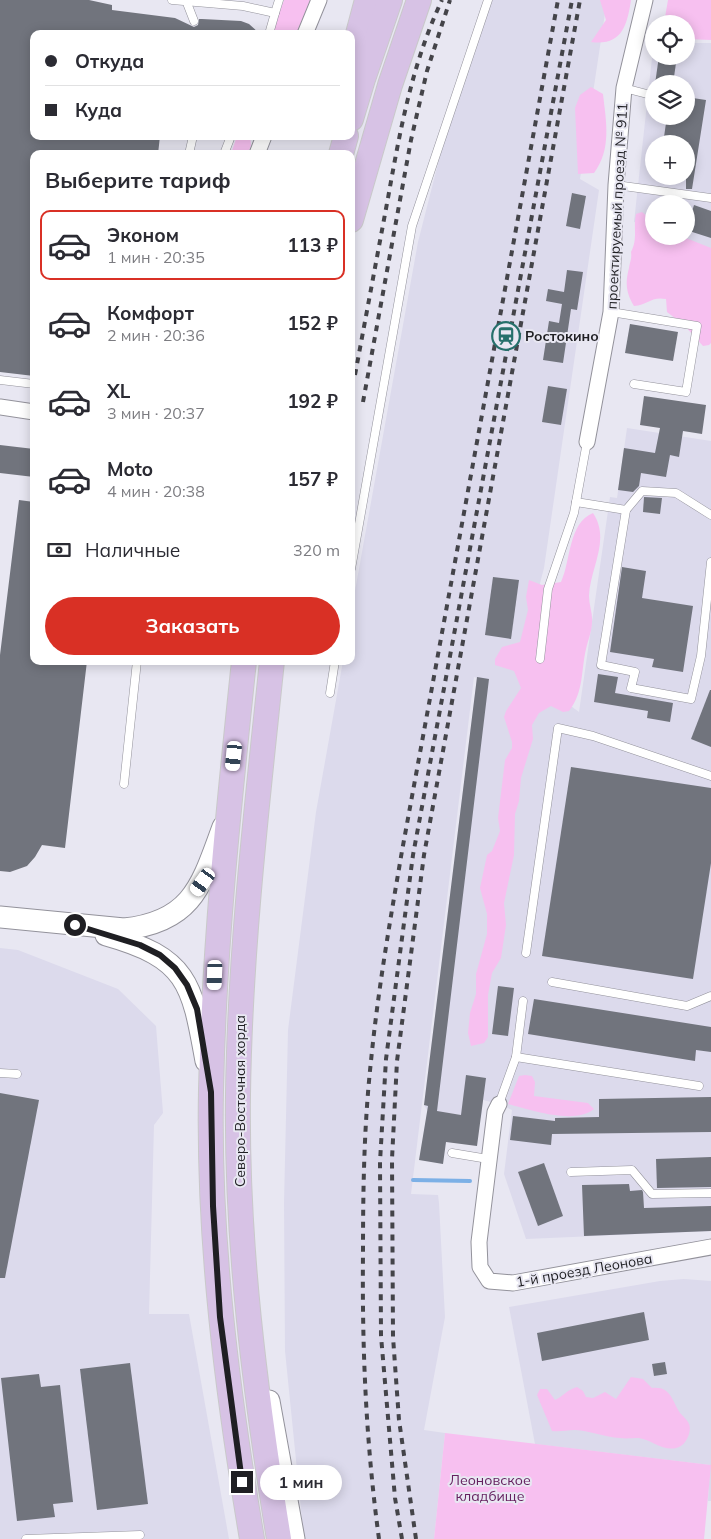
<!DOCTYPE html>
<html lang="ru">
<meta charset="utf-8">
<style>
body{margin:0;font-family:Mulish,sans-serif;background:#f7f7f7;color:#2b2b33;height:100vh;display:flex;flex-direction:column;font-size:19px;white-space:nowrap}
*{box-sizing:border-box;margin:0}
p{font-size:16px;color:#7c7c81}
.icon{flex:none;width:28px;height:28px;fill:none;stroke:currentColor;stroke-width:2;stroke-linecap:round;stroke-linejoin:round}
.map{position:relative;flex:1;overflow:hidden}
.panel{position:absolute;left:30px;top:150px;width:325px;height:515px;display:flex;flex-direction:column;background:#fff;border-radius:10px;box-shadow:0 2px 12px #0003}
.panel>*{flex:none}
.guide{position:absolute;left:30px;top:30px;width:325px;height:110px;border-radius:10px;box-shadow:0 2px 12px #0003;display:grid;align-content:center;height:110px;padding:0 15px;background:#fff}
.tools{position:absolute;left:645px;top:15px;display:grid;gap:10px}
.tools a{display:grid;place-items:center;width:50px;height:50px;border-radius:50%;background:#fff;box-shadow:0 2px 12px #0003;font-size:25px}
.end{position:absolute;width:22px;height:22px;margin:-11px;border:6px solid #1f1f23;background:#fff;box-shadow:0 0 0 2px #fff}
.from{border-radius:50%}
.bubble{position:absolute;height:35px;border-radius:18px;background:#fff;box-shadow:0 2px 12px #0003;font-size:16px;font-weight:700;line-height:35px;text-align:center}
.car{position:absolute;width:15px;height:30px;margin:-15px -8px;border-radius:6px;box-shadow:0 0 4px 1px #0007;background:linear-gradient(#fff 24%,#345 0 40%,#fff 0 76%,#345 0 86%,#fff 0)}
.guide b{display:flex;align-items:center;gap:18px;height:48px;font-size:19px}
.guide b+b{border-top:1px solid #e1e1e2}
.guide i{width:12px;height:12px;background:#2b2b33}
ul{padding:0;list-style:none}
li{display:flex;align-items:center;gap:15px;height:70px;margin:0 10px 8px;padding:0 5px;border:2px solid transparent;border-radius:10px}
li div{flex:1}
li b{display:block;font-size:19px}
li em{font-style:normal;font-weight:700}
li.on{border-color:#d93025}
li>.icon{width:45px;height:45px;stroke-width:1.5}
h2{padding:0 15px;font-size:22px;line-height:60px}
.pay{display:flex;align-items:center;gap:12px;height:55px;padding:0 15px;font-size:19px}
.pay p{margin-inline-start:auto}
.action{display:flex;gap:10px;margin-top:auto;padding:10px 15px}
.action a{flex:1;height:58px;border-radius:30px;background:#d93025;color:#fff;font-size:20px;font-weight:700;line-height:58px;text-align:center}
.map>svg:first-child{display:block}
.built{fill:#dcdaec;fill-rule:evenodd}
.green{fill:#f7c0f0}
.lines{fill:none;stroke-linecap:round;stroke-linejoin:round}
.stream{stroke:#7cb0e6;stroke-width:4}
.building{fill:#71747d}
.lane-casing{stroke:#93929b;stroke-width:9}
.street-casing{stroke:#93929b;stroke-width:17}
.secondary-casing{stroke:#93929b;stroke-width:23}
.primary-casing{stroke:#c9c9ca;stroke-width:26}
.lane{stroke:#fff;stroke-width:8}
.street{stroke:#fff;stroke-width:15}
.secondary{stroke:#fff;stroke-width:21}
.primary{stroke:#d7c2e5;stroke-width:24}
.rail{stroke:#444449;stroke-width:4;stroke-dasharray:6 6;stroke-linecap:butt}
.route{stroke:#1f1f23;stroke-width:6}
.labels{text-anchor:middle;stroke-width:4;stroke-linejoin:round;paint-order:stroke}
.street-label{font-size:14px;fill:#1f1f23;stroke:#e8e7f2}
.poi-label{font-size:14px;font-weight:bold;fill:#1f1f23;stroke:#e8e7f2;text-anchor:start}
.park-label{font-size:14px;fill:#652160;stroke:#e8e7f2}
</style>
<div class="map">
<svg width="711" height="1539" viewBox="0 0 711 1539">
<rect width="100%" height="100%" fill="#e8e7f2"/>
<!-- built -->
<g class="built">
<path d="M485 0H607L580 179 599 190 544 568 518 667 579 712 610 497 617 498 627 428 711 441V1231L526 1239 504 1174 512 1110 499 1104 483 1100 481 1118 427 1110 424 1105 477 678 474 677 411 1194 438 1195 439 1203 445 1317 424 1430 445 1433 434 1539H304L285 1351 284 1203 288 1030 316 812 343 661H351V613L418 242 455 97Z"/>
<path d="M686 43H711V299L635 288 642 223 634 222 653 49 654 56H686ZM654 84H686V116H654ZM654 144H686V176H654ZM654 204H686V236H654Z"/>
<path d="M0 948 18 950 118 989 156 1026 163 1113 154 1125 149 1314H189L229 1539H0Z"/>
<path d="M684 1279 711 1281V1501H708L710 1465 535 1444 509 1307 660 1281Z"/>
</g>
<!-- green -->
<g class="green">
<path d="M284 0H311L297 34H271Z"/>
<path d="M600 0H631C627 27 621 46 591 42L606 20Z"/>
<path d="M668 0H711V40L686 39V24H666L665 17Z"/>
<path d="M591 87 603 94C606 121 612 149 594 173L578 174 575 108 580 95Z"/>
<path d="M237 136H250L251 145 248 154H231Z"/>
<path d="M642 212 654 222V236H681L711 248V343L709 345 703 346 684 325 667 312 666 299C651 296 648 305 634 306 626 293 625 283 629 268 630 261 632 259 631 252 638 238 633 229 636 214Z"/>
<path d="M593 513C611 540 590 568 589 596 589 605 593 614 592 622 592 631 588 640 586 649 581 670 584 692 569 711L563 712 551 706 539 713 532 725 533 739 521 778 519 801 515 814 514 855 504 903 506 925 501 958 492 973 488 995V1037L484 1043 471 1046 468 1033 470 1013 476 994V974L487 934V914L480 888 487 855 492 851 500 831 498 818 505 760 512 748V742L504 717 506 711 521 688 514 671 495 665V659L502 647 520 642 528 610 526 597 529 580 542 585 561 582C571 561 568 523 593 513Z"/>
<path d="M525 1075 532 1076 535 1082 534 1096 588 1103 594 1109C575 1125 530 1110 508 1104L519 1076Z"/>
<path d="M631 1377 643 1379 652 1388C671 1386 672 1401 680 1413 683 1416 686 1419 688 1422 693 1429 687 1444 679 1447 665 1453 652 1440 639 1438 632 1438 626 1439 620 1438 604 1437 591 1431 575 1430 567 1430 560 1432 552 1431L537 1395 540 1389H547L555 1400C565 1395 565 1391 577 1387L583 1391 586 1397 593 1398 605 1392 616 1399Z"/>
<path d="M445 1433 711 1465 704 1539H434Z"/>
</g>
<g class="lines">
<!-- stream -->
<path class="stream" d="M413 1180 470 1181"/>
</g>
<!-- building -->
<g class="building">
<path d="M0 0H89L112 5V10L175 18 194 27 198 25 199 19H202L241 21 249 24 260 34 200 30 206 34H34V136H160L158 154H34V376L0 372Z"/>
<path d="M659 56H677L673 84H655Z"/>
<path d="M686 97 706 100 692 189H686V144H663L667 116H686Z"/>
<path d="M572 193 586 196 580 229 566 226Z"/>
<path d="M694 205 711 211V238L686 230Z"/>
<path d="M567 270 583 272 577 310 571 309 563 363 543 360 549 321 559 323 562 304 546 301 548 289 564 292Z"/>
<path d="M630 324 678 332 673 361 625 353Z"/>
<path d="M548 386 567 389 561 425 542 422Z"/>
<path d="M644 396 706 405 702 434 683 431 679 457 670 455 666 477 641 473 639 486 633 492 618 490 624 448 655 453 660 428 640 425Z"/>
<path d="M0 445 34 449V477L0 473Z"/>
<path d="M644 497 662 498 660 514 643 512Z"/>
<path d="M19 500 34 502V661H87L65 848 42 845 35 857 27 866 10 872 0 871V655Z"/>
<path d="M622 567 646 571 642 598 693 606 683 672 652 667 654 659 610 652Z"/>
<path d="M493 577 519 580 511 639 485 635Z"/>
<path d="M598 674 618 677 615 693 673 703 670 722 647 718 648 711 594 702Z"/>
<path d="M477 677 489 679 437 1111 461 1115 466 1075 486 1078 477 1146 446 1142 443 1164 419 1160 428 1106 424 1105Z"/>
<path d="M710 690H711V747L691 739Z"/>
<path d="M571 767 711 788V863L693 979 542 956Z"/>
<path d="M498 986 514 988 508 1036 492 1034Z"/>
<path d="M534 999 711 1027V1052L696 1050 695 1061 528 1034Z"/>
<path d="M0 1093 39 1100 5 1278H0Z"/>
<path d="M711 1097V1132L552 1134 551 1145 510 1140 513 1116 555 1121V1118L599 1117V1099Z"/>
<path d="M711 1157V1187L657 1188 656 1159Z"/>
<path d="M544 1163 563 1216 538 1226 518 1172Z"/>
<path d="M629 1184 630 1191 642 1190 643 1192 644 1208 711 1206V1231L584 1236 582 1185Z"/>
<path d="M644 1312 649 1340 542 1361 537 1333Z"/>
<path d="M665 1362 667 1374 654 1376 652 1364Z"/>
<path d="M130 1363 148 1504 97 1510 80 1369Z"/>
<path d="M39 1374 41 1387 60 1385 73 1502 53 1504 55 1517 17 1521 1 1378Z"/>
</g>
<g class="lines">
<defs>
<g id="lane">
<path d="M172 0 243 6 275 13 269 34"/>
<path d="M187 3 194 21"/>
<path d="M275 13 279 0"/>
<path d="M624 88 647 94"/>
<path d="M189 154 193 136"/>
<path d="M224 154 231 136"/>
<path d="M616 185 711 198"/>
<path d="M611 312 697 326 686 392 634 384"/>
<path d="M0 380 34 384"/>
<path d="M576 502 626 510"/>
<path d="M711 515 676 493 642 491 626 510 601 665 635 672 631 688 691 699 701 656 711 562"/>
<path d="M351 569 412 226 488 0"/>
<path d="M540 659 548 589 574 513 587 442"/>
<path d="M330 693 335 661"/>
<path d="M124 784 137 661"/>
<path d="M526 953 558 728 593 736 711 776"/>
<path d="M552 982 687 1006 711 996"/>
<path d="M516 1057 699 1086"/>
<path d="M0 1073 17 1074"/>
<path d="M499 1104 516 1057 523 1001"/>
<path d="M452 1153 488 1159"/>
<path d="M571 1172 632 1170 652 1194 711 1193"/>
<path d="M26 1539 140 1535"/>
</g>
<g id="street">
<path d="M305 34 319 0"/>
<path d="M257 154 264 136"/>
<path d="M0 407 34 412"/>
<path d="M587 442 611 312 616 185 624 88 645 0"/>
<path d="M499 1104 495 1112 479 1242 480 1267 489 1281 513 1283 711 1247"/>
</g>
<g id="secondary">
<path d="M0 917 124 929C193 922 202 884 223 827"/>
<path d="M106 935C188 958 192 983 206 1061"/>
<path d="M269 1401 294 1539"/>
</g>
<g id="primary">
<path d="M351 60 367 0"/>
<path d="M351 119 363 79 390 0"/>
<path d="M341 154 346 136"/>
<path d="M351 220 390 85 419 0"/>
<path d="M244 661C229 804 214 946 211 1090 208 1240 227 1391 252 1539"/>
<path d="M272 661C257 805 240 949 238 1094 236 1244 255 1392 279 1539"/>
</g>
</defs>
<!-- lane casing -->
<use href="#lane" class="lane-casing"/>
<!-- street casing -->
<use href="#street" class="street-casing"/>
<!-- secondary casing -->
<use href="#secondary" class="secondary-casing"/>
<!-- primary casing -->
<use href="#primary" class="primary-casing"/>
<!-- lane -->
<use href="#lane" class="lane"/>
<!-- street -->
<use href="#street" class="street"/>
<!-- secondary -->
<use href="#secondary" class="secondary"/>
<!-- primary -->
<use href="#primary" class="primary"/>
<!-- rail -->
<g class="rail">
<path d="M355 375C366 316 377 257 388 198 400 131 412 63 442 0"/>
<path d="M363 402 411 140 427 71 450 0"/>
<path d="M379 1539C366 1443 362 1350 363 1253 363 1189 364 1125 371 1061 378 990 390 921 402 851L558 0"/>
<path d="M402 1539 395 1498 381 1336 380 1162 386 1059 413 855 572 0"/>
<path d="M416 1539 399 1420 393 1337 392 1159 397 1061 424 855 580 0"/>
</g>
</g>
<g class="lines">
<!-- route -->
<path class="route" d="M75 925 140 945 160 955 175 968 187 985 197 1009 211 1092 213 1206 220 1317 242 1482"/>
</g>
<!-- icons -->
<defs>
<symbol id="station-ring" viewBox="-11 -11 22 22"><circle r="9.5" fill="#e8e7f2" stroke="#26706b" stroke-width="1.5"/><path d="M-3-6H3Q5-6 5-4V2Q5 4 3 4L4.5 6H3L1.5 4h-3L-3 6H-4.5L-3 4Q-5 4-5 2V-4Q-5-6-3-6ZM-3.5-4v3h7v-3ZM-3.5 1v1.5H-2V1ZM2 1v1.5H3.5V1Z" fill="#26706b"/></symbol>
</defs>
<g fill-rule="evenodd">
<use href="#station-ring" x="490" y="320" width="32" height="32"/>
</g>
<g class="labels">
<!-- street labels -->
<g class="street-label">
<text transform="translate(617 206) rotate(-87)" y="5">проектируемый проезд № 911</text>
<text transform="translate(240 1101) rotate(-90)" y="5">Северо-Восточная хорда</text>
<text transform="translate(584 1270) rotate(-10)" y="5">1-й проезд Леонова</text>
</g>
<!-- poi labels -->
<g class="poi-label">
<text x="525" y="341">Ростокино</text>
</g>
<!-- park labels -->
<g class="park-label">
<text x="490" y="1485">Леоновское<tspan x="490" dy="16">кладбище</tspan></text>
</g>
</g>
</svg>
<div class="tools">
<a><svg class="icon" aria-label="locate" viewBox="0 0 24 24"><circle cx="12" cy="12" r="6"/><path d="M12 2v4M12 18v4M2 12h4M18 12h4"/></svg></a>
<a><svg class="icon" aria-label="layers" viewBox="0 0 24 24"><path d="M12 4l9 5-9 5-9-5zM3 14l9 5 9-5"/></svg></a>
<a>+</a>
<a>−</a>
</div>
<i class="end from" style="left:75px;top:925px"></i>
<i class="end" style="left:242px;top:1482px"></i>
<div class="bubble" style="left:260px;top:1465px;width:82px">1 мин</div>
<i class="car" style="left:234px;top:756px;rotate:186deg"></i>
<i class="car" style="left:203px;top:882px;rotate:216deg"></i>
<i class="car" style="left:215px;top:975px;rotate:182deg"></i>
<div class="guide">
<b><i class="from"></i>Откуда</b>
<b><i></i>Куда</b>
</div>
<section class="panel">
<h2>Выберите тариф</h2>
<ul>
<li class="on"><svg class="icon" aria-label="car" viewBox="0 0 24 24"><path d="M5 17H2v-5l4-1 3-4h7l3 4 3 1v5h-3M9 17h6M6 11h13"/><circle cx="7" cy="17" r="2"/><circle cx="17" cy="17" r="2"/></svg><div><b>Эконом</b><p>1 мин · 20:35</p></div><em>113 ₽</em></li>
<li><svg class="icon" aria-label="car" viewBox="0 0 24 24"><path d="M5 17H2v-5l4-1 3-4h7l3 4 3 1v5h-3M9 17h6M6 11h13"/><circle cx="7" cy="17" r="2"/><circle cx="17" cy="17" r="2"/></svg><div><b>Комфорт</b><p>2 мин · 20:36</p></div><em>152 ₽</em></li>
<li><svg class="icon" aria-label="car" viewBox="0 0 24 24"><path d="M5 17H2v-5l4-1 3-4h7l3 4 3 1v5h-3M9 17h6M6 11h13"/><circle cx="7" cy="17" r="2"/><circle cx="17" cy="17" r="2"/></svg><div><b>XL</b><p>3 мин · 20:37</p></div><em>192 ₽</em></li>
<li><svg class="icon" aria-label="car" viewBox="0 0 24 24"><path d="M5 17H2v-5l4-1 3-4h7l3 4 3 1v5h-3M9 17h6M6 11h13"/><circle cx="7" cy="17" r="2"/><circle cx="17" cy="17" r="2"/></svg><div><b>Moto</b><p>4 мин · 20:38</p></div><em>157 ₽</em></li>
</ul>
<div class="pay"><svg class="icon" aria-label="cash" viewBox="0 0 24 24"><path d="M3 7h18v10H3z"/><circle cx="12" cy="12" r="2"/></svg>Наличные<p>320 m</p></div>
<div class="action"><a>Заказать</a></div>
</section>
</div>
